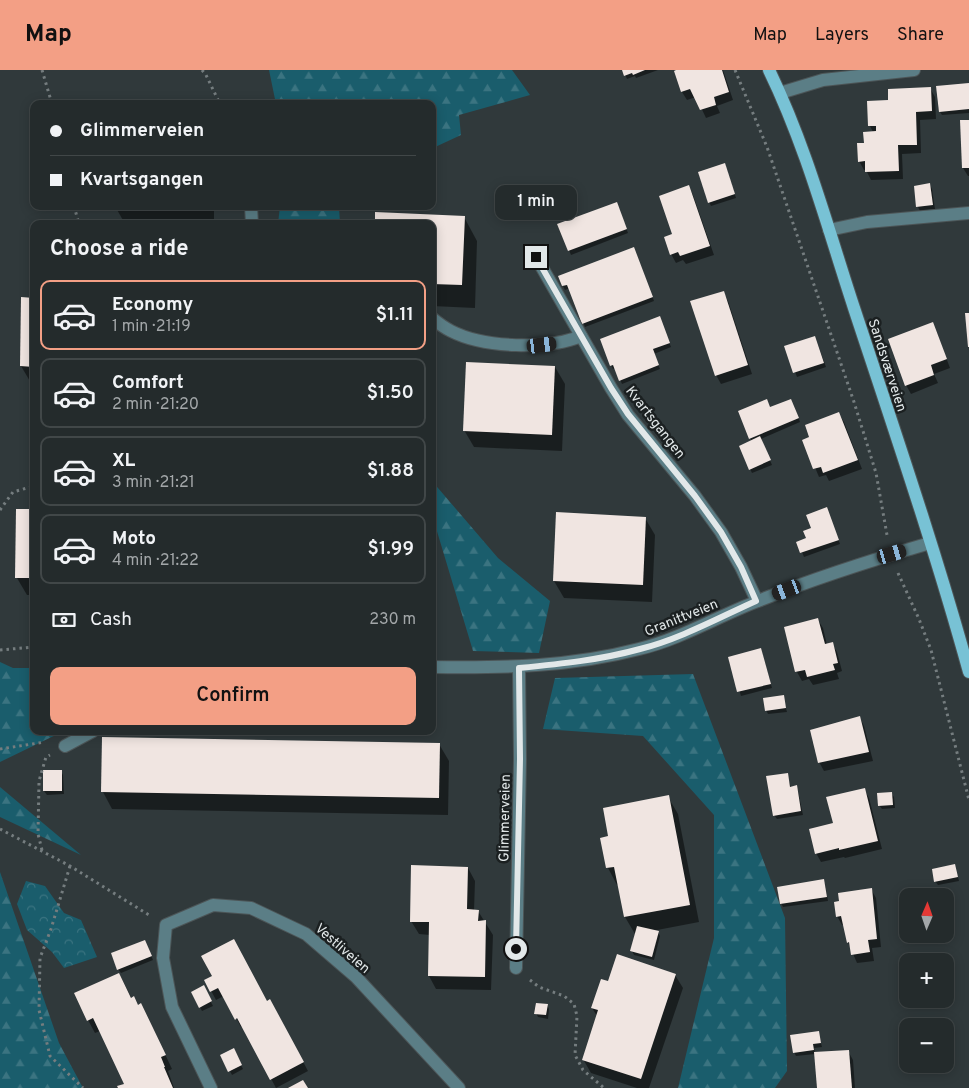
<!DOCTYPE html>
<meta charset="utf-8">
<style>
body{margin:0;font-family:Overpass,sans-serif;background:#303738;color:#f1f3f6;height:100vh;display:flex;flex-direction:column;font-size:19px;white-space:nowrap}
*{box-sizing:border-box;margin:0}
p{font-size:16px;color:#a3a7a9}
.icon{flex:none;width:28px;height:28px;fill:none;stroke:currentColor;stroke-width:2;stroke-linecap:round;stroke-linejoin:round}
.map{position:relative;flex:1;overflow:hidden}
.sheet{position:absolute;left:30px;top:150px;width:406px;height:515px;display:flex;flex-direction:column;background:#242b2c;border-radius:10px;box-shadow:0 2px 12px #0003,0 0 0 1px #414748}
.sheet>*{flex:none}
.top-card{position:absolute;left:30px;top:30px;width:406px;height:110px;border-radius:10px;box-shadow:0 2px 12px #0003,0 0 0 1px #414748;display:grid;align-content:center;height:110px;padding:0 20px;background:#242b2c}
.needle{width:32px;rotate:2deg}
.controls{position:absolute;left:899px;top:818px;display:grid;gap:10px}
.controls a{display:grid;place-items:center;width:55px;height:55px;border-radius:10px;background:#242b2c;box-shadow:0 2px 12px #0003,0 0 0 1px #414748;font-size:25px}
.end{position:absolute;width:22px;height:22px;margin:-11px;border:6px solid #e2e8e9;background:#111;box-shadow:0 0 0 2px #111}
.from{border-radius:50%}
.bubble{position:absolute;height:35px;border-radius:10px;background:#242b2c;box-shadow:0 2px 12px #0003,0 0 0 1px #414748;font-size:16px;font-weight:600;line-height:35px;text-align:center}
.car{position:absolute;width:15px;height:30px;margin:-15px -8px;border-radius:6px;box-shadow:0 0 4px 1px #0007;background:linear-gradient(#222 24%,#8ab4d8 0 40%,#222 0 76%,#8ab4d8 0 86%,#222 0)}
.top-card b{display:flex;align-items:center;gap:18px;height:48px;font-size:19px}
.top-card b+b{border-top:1px solid #414748}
.top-card i{width:12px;height:12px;background:#f1f3f6}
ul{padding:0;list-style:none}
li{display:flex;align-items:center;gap:15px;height:70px;margin:0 10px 8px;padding:0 10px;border:2px solid #414748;border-radius:10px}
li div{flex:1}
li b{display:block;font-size:19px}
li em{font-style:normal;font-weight:600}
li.current{border-color:#f39f85}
li>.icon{width:45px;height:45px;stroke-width:1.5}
h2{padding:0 20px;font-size:22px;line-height:60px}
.pay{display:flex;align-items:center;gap:12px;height:55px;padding:0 20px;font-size:19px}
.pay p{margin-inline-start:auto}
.primary-button{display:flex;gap:10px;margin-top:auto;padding:10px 20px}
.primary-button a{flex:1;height:58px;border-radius:10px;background:#f39f85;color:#111;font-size:20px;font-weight:600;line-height:58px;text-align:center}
header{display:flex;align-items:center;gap:30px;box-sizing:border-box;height:70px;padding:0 25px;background:#f39f85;color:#111}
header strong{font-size:24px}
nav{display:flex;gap:28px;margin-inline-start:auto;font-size:18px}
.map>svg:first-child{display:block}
.forest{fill:url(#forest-firs)}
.park{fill:url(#park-crowns)}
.shadow{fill:#0007}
.building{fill:#f0e5e1}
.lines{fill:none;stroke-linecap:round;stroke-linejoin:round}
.minor-casing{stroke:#4c5557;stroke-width:14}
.major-casing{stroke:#4c5557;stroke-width:14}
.path{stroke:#757d7f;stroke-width:3;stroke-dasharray:2.5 4;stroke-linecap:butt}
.minor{stroke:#5b7e86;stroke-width:12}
.major{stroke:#78c2d5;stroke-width:12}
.route{stroke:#e2e8e9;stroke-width:6}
.labels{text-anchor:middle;stroke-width:5;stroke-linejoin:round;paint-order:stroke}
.street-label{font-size:14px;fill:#e2e8e9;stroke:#1b2021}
</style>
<header>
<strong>Map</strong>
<nav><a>Map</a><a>Layers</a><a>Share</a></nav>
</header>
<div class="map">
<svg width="969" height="1018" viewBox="0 0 969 1018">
<defs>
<pattern id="forest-firs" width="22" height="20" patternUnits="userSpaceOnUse" patternTransform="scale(1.25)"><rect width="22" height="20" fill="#1a5d6c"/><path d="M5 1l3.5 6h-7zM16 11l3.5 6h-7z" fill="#3b7481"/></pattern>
<pattern id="park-crowns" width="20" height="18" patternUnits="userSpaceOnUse" patternTransform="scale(1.25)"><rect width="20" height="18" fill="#1a5d6c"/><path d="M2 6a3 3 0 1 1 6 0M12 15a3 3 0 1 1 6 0" fill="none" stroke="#3b7481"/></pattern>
</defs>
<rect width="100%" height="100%" fill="#30393b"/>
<!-- forest -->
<g class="forest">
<path d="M269 0H512L530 25 459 45 461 65 433 78 432 34H276Z"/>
<path d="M280 136H339L340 154H278Z"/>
<path d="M432 411 498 488 550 531 539 583 473 581 433 448Z"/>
<path d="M0 592 13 598H34V661H64L0 692Z"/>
<path d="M693 604 785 848 787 1001 775 1018H678L714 868V745L643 666 543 659 555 608Z"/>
<path d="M0 717 81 785 0 747Z"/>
<path d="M0 802 59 973 83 1018H0Z"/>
</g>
<!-- park -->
<path class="park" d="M26 811 45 816 64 843 81 850 97 887 64 898 52 882 27 860 17 834Z"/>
<!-- shadow -->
<g class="shadow">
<path d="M623 0H658L636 8 635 6 627 9Z"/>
<path d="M679 0H723L733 30 717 36 720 43 706 48 696 27 687 30 682 22 675 2Z"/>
<path d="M969 15V43L942 45 940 42Z"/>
<path d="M930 18 935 27 936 49 920 50 921 83 902 84 903 109 871 110 866 100H864L859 91 865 74 873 62 870 56 890 31Z"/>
<path d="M969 51V106H968L963 98Z"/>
<path d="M725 95 736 128 711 136 709 132Z"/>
<path d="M930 115 932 119 935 139 920 141 918 137Z"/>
<path d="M689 117 693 125 714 185 686 194 683 190 676 193 671 184 674 165Z"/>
<path d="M115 136H214V154H125Z"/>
<path d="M618 137 628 163 571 185 559 155Z"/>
<path d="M464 147 477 171 475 238 432 236V154Z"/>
<path d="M636 183 654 231 585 257 570 218 565 220 563 216Z"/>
<path d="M723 222 728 231 752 304 721 314 716 305Z"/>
<path d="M22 229H34V318L21 296Z"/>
<path d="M661 252 671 277 654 284 660 299 622 314 615 298 613 299 611 295Z"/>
<path d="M932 254 937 263 950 298 934 304 938 313 911 324 906 315Z"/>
<path d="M815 267 826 297 797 307 786 277Z"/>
<path d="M432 268 435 272V284H432Z"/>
<path d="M555 297 565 314 562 381 474 377 464 360Z"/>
<path d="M793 334 800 352 761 369 772 395 752 403 750 399 752 371 750 368 770 339Z"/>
<path d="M839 344 844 352 862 399 829 411 826 405 819 407 804 371Z"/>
<path d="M34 440V525H27L17 508Z"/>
<path d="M828 443 840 474 804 487 798 472 807 469 813 459Z"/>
<path d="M557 444 645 448 655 465 652 532 564 528 554 511Z"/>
<path d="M818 550 823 558 827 575 832 574 837 582 842 601 837 603 839 609 813 615 809 609 802 611 797 602 785 558Z"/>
<path d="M761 579 772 618 741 626 729 588Z"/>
<path d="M783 627 787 642 768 644 766 640Z"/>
<path d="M860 648 864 656 873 691 824 701 819 692Z"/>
<path d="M439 674 449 691 448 745 112 739 103 722Z"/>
<path d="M61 701 63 705 64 724 47 725 44 721Z"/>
<path d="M787 704 791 718 796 717 798 721 803 745 777 749 774 745Z"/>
<path d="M864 719 869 728 882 779 845 788 844 787 821 792 816 783 834 754Z"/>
<path d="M891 723 894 727 895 738 882 739 879 735Z"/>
<path d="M668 727 678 744 699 852 652 861 658 862 660 866 654 890 634 885 632 881 635 864 625 847 619 814 617 815 608 798Z"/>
<path d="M955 796 959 811 938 815 935 811Z"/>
<path d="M468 798 475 811 474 841H478L493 865 491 920 436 919 429 906 430 865 419 864 411 851Z"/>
<path d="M823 810 825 814 828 831 783 837 781 833Z"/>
<path d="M871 819 876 828 881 877 872 878 874 891 857 893 848 872 844 855H842L837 846Z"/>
<path d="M147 876 153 890 121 903 118 899Z"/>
<path d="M119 904 132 929 138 936 141 935 148 948 172 999 168 1001 174 1018H119L125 1014 100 961 95 963 88 950Z"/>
<path d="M675 905 683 918 649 1018H637L591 1003 583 989 597 946 592 938Z"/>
<path d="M206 911 267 932 275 939 308 1001 276 1018 243 956 241 957 224 926 216 930Z"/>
<path d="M203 917 213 936 202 941 192 923Z"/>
<path d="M547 935 549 939 548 949 538 947 536 943Z"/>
<path d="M818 962 822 977 814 978 815 984 796 986 794 982Z"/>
<path d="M233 980 243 999 232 1005 222 986Z"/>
<path d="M848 981 853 990 855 1018H818Z"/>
</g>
<!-- building -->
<g class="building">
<path d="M622 0H645L633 5 632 3 624 6Z"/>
<path d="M676 0H722L729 22 714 27 716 35 700 40 690 19 681 22 674 1Z"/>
<path d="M969 13V39L939 42 936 16Z"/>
<path d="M931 17 932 41 916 42 917 75H898L899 101 865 102V91L858 92 857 73H864L863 62 876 61V56H868L867 31 888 30V19Z"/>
<path d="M960 50H969V98H962Z"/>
<path d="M725 93 735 124 708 133 698 102Z"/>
<path d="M930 113 933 135 916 137 914 116Z"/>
<path d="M689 115 710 176 680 186 678 182 670 185 664 167 672 164 659 126Z"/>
<path d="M617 132 627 159 568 181 557 154Z"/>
<path d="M375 142 465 146 462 215 432 214V154H375Z"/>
<path d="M634 177 653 227 582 254 567 215 562 216 558 206Z"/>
<path d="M724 221 748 295 715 306 690 231Z"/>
<path d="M21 227 34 228V297L20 296Z"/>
<path d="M965 243H969V277H968Z"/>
<path d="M660 246 670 273 653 279 659 295 619 311 613 295 610 296 600 269Z"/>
<path d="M933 252 947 289 931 295 934 305 905 316 888 269Z"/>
<path d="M815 266 824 293 793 303 784 276Z"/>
<path d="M466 292 555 296 552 365 463 361Z"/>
<path d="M767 329 770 337 791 329 799 348 749 369 738 341Z"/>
<path d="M839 342 858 390 823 403 821 397 813 399 802 370 809 367 805 355Z"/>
<path d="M760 366 771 390 749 400 739 376Z"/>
<path d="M827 437 839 470 800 483 796 472 806 468 803 461 811 458 806 445Z"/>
<path d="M16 439H34V508H15Z"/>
<path d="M556 442 646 447 643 515 553 511Z"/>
<path d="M818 548 825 574 833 572 838 593 833 594 835 600 807 607 805 600 795 602 784 557Z"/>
<path d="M761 578 771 614 737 622 728 587Z"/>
<path d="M784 625 786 638 765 641 763 628Z"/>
<path d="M860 646 869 682 818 693 810 660Z"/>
<path d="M102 667 440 673 439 728 101 722Z"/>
<rect x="43" y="700" width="19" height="21"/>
<path d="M788 703 790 717 797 715 801 741 773 746 766 706Z"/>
<path d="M865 718 878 771 839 780V778L815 784 809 759 833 753 826 727Z"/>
<path d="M892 722 893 735 878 736 877 723Z"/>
<path d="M669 725 690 835 624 847 614 797 606 798 600 768 608 766 603 738Z"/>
<path d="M955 794 958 807 934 812 932 799Z"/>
<path d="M411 795 468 797 467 839 479 840 478 851 486 850 485 907 428 906 429 852H410Z"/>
<path d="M824 809 827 827 780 834 777 817Z"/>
<path d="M872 818 877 869 868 870 870 882 851 885 849 872 847 873 841 846 836 847 834 832 839 831 838 823Z"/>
<path d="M637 856 659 861 652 887 630 881Z"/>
<path d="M234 869 267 931 270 929 304 992 270 1010 237 948 235 950 218 918 210 922 204 910 212 906 201 886Z"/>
<path d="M145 870 152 886 117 900 111 883Z"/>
<path d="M617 884 676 904 641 1009 582 990 598 940 591 938 601 909 608 911Z"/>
<path d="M119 903 131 928 134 926 138 935 141 933 166 985 161 987 165 997H164L173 1018H118L117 1016 124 1014 93 948 87 951 74 923Z"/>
<path d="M204 915 212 931 199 938 191 922Z"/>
<path d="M536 933 548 934 546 945 534 944Z"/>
<path d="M819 961 821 973 813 974 814 980 793 983 790 965Z"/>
<path d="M234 978 242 995 228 1002 220 985Z"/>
<path d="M849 980 852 1018H817L814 982Z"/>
<path d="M303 1010 308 1018H288Z"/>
</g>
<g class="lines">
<defs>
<g id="minor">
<path d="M780 23 823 10 914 0"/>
<path d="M251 136 252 154"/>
<path d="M829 160 867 152 969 143"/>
<path d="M536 187 611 318 628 345 695 426 721 462 741 497 757 531"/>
<path d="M432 248C438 253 445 258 451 261 484 278 548 280 581 266"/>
<path d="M432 597C503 598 570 597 639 579 681 569 718 546 758 531 815 508 872 490 930 473"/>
<path d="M65 676 93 661"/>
<path d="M516 898 520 689 519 598"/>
<path d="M211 1018 172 937 163 888 166 855 213 835 251 838 306 864 356 907 459 1018"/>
</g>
<path id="major" d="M769 0C806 76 828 159 854 238 894 359 935 479 969 602"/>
</defs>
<!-- minor casing -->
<use href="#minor" class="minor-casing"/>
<!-- major casing -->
<use href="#major" class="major-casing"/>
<!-- path -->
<g class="path">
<path d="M42 0 52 34"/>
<path d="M202 0 206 5 220 34"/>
<path d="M735 0 767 77 854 332 876 403 887 465"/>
<path d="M74 136 79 154"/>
<path d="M0 440 13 422 34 416"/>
<path d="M898 503 919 549 931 580 969 730"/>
<path d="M0 580 34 577"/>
<path d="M0 679 45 672"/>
<path d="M0 759 70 796 149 845"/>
<path d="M42 780 38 764 39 711 46 687 50 685"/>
<path d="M70 796 51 859 40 888 39 940 50 986 83 1018"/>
<path d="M530 910 539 917 564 926 574 934 577 946 575 985 583 1000 604 1018"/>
</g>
<!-- minor -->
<use href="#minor" class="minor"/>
<!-- major -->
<use href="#major" class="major"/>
</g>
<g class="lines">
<!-- route -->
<path class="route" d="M516 879 520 689 519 598C560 594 600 590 640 579 680 569 718 548 756 531L741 497 721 462 695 426 628 344 611 318 536 187"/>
</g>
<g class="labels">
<!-- street labels -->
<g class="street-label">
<text transform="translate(888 295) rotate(72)" y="5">Sandsværveien</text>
<text transform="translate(656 352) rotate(52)" y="5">Kvartsgangen</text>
<text transform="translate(681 547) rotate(-22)" y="5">Granittveien</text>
<text transform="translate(504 748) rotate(-89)" y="5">Glimmerveien</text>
<text transform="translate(343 878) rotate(41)" y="5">Vestliveien</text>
</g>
</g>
</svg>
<div class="controls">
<a><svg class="needle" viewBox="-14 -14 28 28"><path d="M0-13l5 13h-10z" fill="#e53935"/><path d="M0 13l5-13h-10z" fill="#a3a7a9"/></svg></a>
<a>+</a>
<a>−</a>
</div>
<i class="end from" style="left:516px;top:879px"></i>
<i class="end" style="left:536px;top:187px"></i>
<div class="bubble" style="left:495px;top:115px;width:82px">1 min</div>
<i class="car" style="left:542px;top:275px;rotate:83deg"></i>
<i class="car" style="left:892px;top:484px;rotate:74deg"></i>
<i class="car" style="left:787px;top:520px;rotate:249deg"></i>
<div class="top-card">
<b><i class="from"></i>Glimmerveien</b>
<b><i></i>Kvartsgangen</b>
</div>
<section class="sheet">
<h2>Choose a ride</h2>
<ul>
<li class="current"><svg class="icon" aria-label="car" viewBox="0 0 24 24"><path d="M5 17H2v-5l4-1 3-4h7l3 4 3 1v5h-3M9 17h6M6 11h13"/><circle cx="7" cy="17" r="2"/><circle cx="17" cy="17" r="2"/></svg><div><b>Economy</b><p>1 min · 21:19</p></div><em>$1.11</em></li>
<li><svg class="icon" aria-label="car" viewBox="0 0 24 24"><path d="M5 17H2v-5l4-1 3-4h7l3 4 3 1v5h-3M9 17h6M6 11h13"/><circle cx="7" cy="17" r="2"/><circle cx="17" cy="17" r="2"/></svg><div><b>Comfort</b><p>2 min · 21:20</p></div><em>$1.50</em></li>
<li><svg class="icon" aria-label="car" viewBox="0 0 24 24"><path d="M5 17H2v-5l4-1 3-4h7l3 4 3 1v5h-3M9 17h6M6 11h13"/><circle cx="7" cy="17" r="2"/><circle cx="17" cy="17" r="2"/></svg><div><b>XL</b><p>3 min · 21:21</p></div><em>$1.88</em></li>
<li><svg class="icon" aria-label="car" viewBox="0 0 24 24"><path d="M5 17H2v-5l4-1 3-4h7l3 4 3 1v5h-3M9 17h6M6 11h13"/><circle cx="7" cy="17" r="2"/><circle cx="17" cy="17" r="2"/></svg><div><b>Moto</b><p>4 min · 21:22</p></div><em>$1.99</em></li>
</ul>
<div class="pay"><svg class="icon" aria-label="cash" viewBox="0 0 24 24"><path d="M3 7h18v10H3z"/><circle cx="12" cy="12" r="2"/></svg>Cash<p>230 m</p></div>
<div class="primary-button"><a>Confirm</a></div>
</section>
</div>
